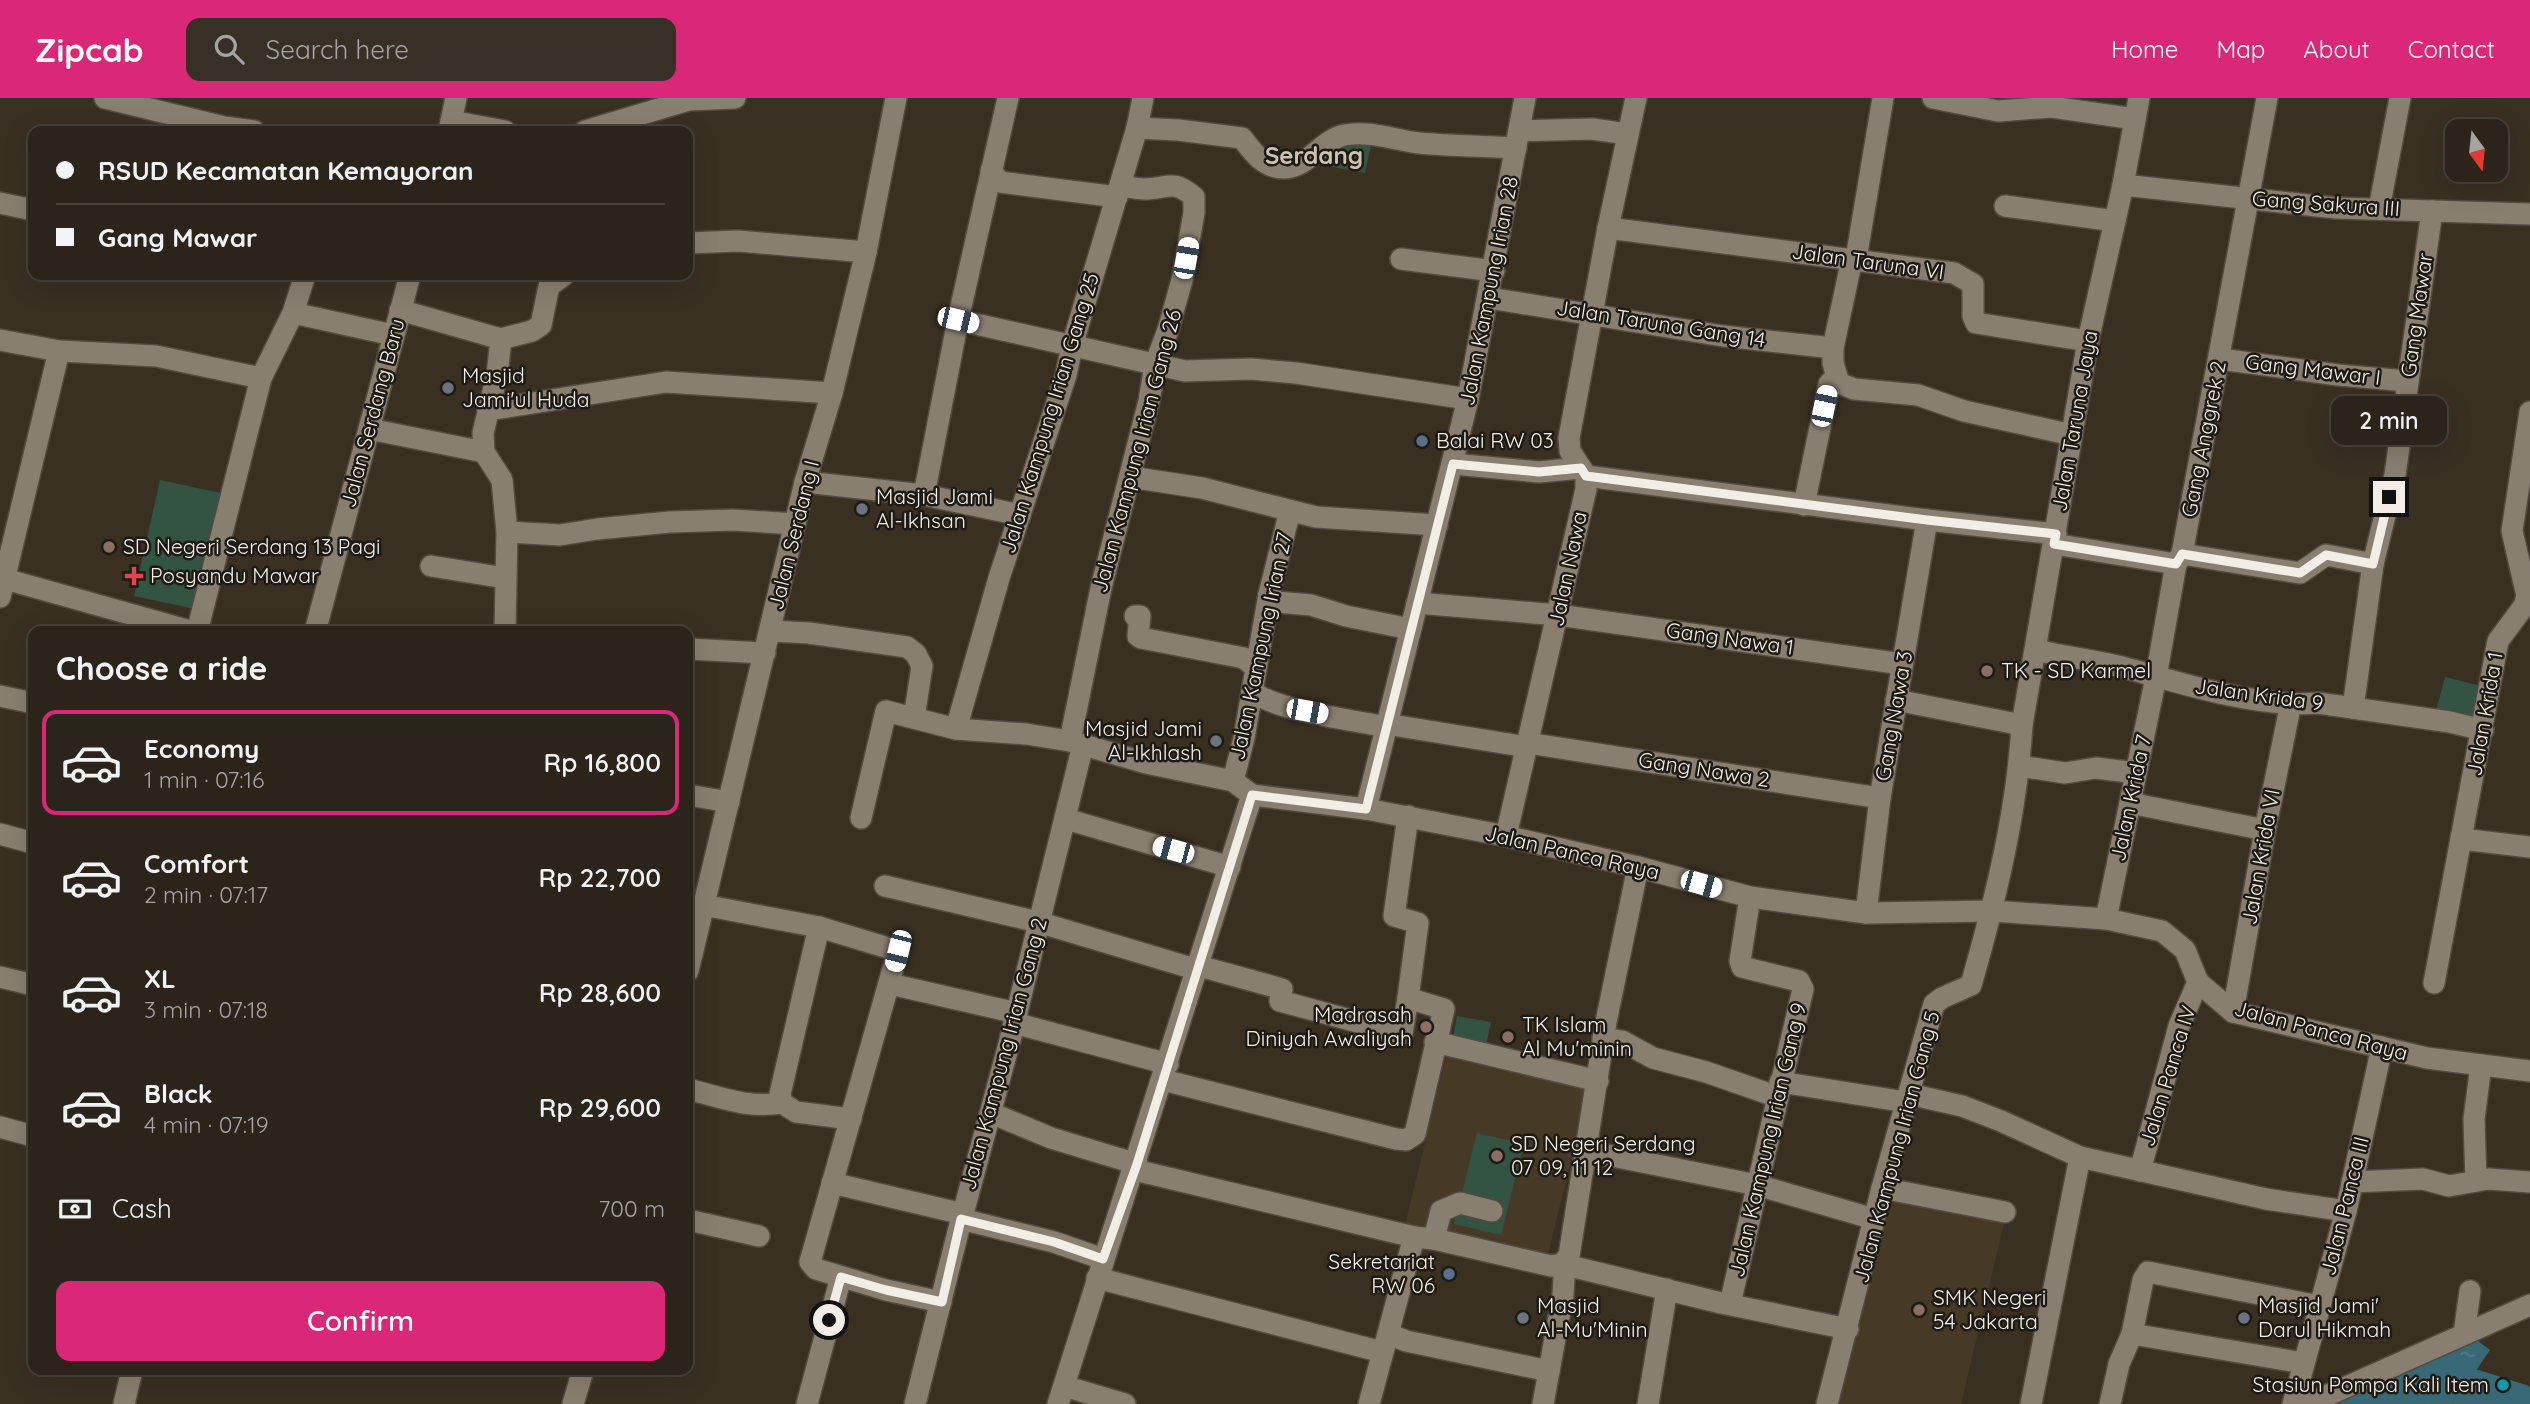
<!DOCTYPE html>
<meta charset="utf-8">
<style>
body{margin:0;font-family:Quicksand,sans-serif;background:#373027;color:#f1f3f6;height:100vh;display:flex;flex-direction:column;font-size:26px;white-space:nowrap}
*{box-sizing:border-box;margin:0}
p{font-size:23px;color:#a6a4a2}
.icon{flex:none;width:38px;height:38px;fill:none;stroke:currentColor;stroke-width:2;stroke-linecap:round;stroke-linejoin:round}
.map{position:relative;flex:1;overflow:hidden}
.sheet{position:absolute;left:28px;top:528px;width:665px;height:749px;display:flex;flex-direction:column;background:#2b241a;border-radius:14px;box-shadow:0 7px 28px #0002,0 0 0 2px #474139}
.sheet>*{flex:none}
.guide{position:absolute;left:28px;top:28px;width:665px;height:154px;border-radius:14px;box-shadow:0 7px 28px #0002,0 0 0 2px #474139;display:grid;align-content:center;height:154px;padding:0 28px;background:#2b241a}
.needle{width:46px;rotate:165deg}
.fabs{position:absolute;left:2445px;top:21px;display:grid;gap:14px}
.fabs a{display:grid;place-items:center;width:63px;height:63px;border-radius:14px;background:#2b241a;box-shadow:0 7px 28px #0002,0 0 0 2px #474139;font-size:35px}
.end{position:absolute;width:32px;height:32px;margin:-16px;border:9px solid #f3eee5;background:#111;box-shadow:0 0 0 4px #111}
.from{border-radius:50%}
.bubble{position:absolute;height:49px;border-radius:14px;background:#2b241a;box-shadow:0 7px 28px #0002,0 0 0 2px #474139;font-size:23px;font-weight:600;line-height:49px;text-align:center}
.car{position:absolute;width:21px;height:42px;margin:-21px -10px;border-radius:9px;box-shadow:0 0 5px 2px #0007;background:linear-gradient(#fff 24%,#345 0 40%,#fff 0 76%,#345 0 86%,#fff 0)}
.guide b{display:flex;align-items:center;gap:24px;height:66px;font-size:26px}
.guide b+b{border-top:2px solid #474139}
.guide i{width:18px;height:18px;background:#f1f3f6}
ul{padding:0;list-style:none}
li{display:flex;align-items:center;gap:21px;height:105px;margin:0 14px 10px;padding:0 14px;border:4px solid transparent;border-radius:14px}
li div{flex:1}
li b{display:block;font-size:26px}
li em{font-style:normal;font-weight:600}
li.on{border-color:#db2777}
li>.icon{width:63px;height:63px;stroke-width:1.5}
h2{padding:0 28px;font-size:32px;line-height:84px}
.pay{display:flex;align-items:center;gap:18px;height:77px;padding:0 28px;font-size:26px}
.pay p{margin-inline-start:auto}
.primary-button{display:flex;gap:14px;margin-top:auto;padding:14px 28px}
.primary-button a{flex:1;height:80px;border-radius:14px;background:#db2777;color:#fff;font-size:28px;font-weight:600;line-height:80px;text-align:center}
header{display:flex;align-items:center;gap:42px;box-sizing:border-box;height:98px;padding:0 35px;background:#db2777;color:#fff}
header strong{font-size:33px}
nav{display:flex;gap:38px;margin-inline-start:auto;font-size:24px}
.search{width:490px;height:63px;background:#373027;display:flex;align-items:center;gap:18px;box-sizing:border-box;padding:0 24px;border-radius:14px;color:#a6a4a2;font-size:26px}
.map>svg:first-child{display:block}
.built{fill:#463926}
.park{fill:#335343}
.water{fill:url(#water-ripples)}
.lines{fill:none;stroke-linecap:round;stroke-linejoin:round}
.river{stroke:#386977;stroke-width:40}
.minor-casing{stroke:#534b3f;stroke-width:24}
.minor{stroke:#897f70;stroke-width:21}
.route{stroke:#f3eee5;stroke-width:9}
.worship-dot{fill:#6b7280;stroke:#1d1913;stroke-width:2.5}
.service-dot{fill:#5c6f8a;stroke:#1d1913;stroke-width:2.5}
.education-dot{fill:#8d6e63;stroke:#1d1913;stroke-width:2.5}
.health-dot{fill:#e0444e;stroke:#1d1913;stroke-width:2.5}
.culture-dot{fill:#0f9aa8;stroke:#1d1913;stroke-width:2.5}
.labels{text-anchor:middle;stroke-width:5;stroke-linejoin:round;paint-order:stroke}
.street-label{font-size:21px;fill:#f3eee5;stroke:#1d1913}
.poi-label{font-size:21px;fill:#f3eee5;stroke:#1d1913;text-anchor:start}
.quarter-label{font-size:24px;font-weight:bold;fill:#cec3b2;stroke:#1d1913}
</style>
<header>
<strong>Zipcab</strong>
<div class="search"><svg class="icon" aria-label="search" viewBox="0 0 24 24"><circle cx="10" cy="10" r="6"/><path d="M15 15l6 6"/></svg>Search here</div>
<nav><a>Home</a><a>Map</a><a>About</a><a>Contact</a></nav>
</header>
<div class="map">
<svg width="2530" height="1306" viewBox="0 0 2530 1306">
<defs>
<pattern id="water-ripples" width="26" height="14" patternUnits="userSpaceOnUse" patternTransform="scale(1.75)"><rect width="26" height="14" fill="#386977"/><path d="M2 4q2-2 4 0t4 0M15 11q2-2 4 0t4 0" fill="none" stroke="#557f8a"/></pattern>
</defs>
<rect width="100%" height="100%" fill="#393022"/>
<!-- built -->
<g class="built">
<path d="M1448 951 1590 984 1546 1165 1404 1131Z"/>
<path d="M1884 1092 2006 1117 1961 1306H1830Z"/>
</g>
<!-- park -->
<g class="park">
<path d="M1337 41 1371 48 1365 75 1332 69Z"/>
<path d="M160 382 226 396 200 512 134 498Z"/>
<path d="M2445 579 2481 588 2472 622 2436 613Z"/>
<path d="M1457 918 1491 924 1486 947 1453 941Z"/>
<path d="M1477 1035 1524 1046 1501 1137 1454 1126Z"/>
</g>
<!-- water -->
<path class="water" d="M2478 1243 2490 1252 2453 1306H2332Z"/>
<g class="lines">
<!-- river -->
<path class="river" d="M2378 1306 2438 1280 2520 1306"/>
<defs>
<g id="minor">
<path d="M105 0 224 29 254 33"/>
<path d="M1883 0 1857 155 1852 161 1833 250V265L1839 285 1854 291 1918 297 1964 313 2072 337"/>
<path d="M1933 0 1998 13 2052 9 2135 21"/>
<path d="M451 23 505 33"/>
<path d="M1137 30 1178 32 1242 40C1253 54 1263 70 1284 70 1307 70 1322 42 1344 37 1370 32 1394 42 1419 45 1451 48 1484 48 1516 50"/>
<path d="M449 33 456 0"/>
<path d="M585 33 689 2 735 0"/>
<path d="M1519 33 1592 31 1628 36"/>
<path d="M991 73 1000 84 1117 99"/>
<path d="M2123 87 2336 110 2530 116"/>
<path d="M0 105 33 112"/>
<path d="M2005 108 2115 123"/>
<path d="M2379 111 2400 0"/>
<path d="M1608 130 1954 175 1973 186V218L1976 225 2088 243"/>
<path d="M688 145 738 143 866 154"/>
<path d="M1401 161 1494 173"/>
<path d="M1489 200 1723 238 1833 250"/>
<path d="M400 212 501 241 532 233 541 227 549 188 564 177"/>
<path d="M293 215 393 237"/>
<path d="M958 222 1185 273 1251 271 1296 275 1468 301"/>
<path d="M501 241 497 277 483 335 484 354 502 382 507 434 505 534"/>
<path d="M0 242 59 253 156 258 261 280"/>
<path d="M2220 261 2338 277 2407 283"/>
<path d="M488 312 666 284 832 295"/>
<path d="M369 331 484 354"/>
<path d="M1453 366 1539 374 1581 370"/>
<path d="M1586 378 1927 422 2056 436"/>
<path d="M1130 379 1202 390 1316 419 1437 427"/>
<path d="M805 384 924 397 1020 417"/>
<path d="M924 397 958 222 1008 0"/>
<path d="M1804 407 1829 286 1836 279"/>
<path d="M507 434 560 437 597 431 670 424 733 422 795 426"/>
<path d="M2054 446 2176 466"/>
<path d="M2182 456 2300 475 2326 457 2373 466"/>
<path d="M431 468 505 480"/>
<path d="M5 481 194 534"/>
<path d="M1269 496 1276 504 1311 507 1346 518 1410 531"/>
<path d="M0 499 59 253"/>
<path d="M1417 505 1558 517 1902 566"/>
<path d="M1135 518H1140L1138 538 1141 540 1244 560 1256 570"/>
<path d="M770 533 809 535 907 549 916 556 922 568 914 620"/>
<path d="M197 534 261 280 293 215 305 177"/>
<path d="M315 534 410 177"/>
<path d="M688 551 765 555"/>
<path d="M2036 552C2069 560 2104 563 2137 573 2190 588 2262 610 2318 605L2450 624 2483 632"/>
<path d="M1252 593C1276 613 1353 622 1386 629"/>
<path d="M0 598 33 605"/>
<path d="M1896 602 2022 627"/>
<path d="M2353 610 2373 466 2395 377 2432 113"/>
<path d="M1386 626 1527 649"/>
<path d="M956 631 999 480 1066 277 1072 248 1137 30 1143 0"/>
<path d="M1070 643 1101 490 1149 303 1155 267 1168 232 1182 182 1194 115V99C1172 80 1168 91 1144 91 1137 91 1128 89 1120 88"/>
<path d="M1528 645 1880 700"/>
<path d="M2019 668 2065 675 2096 670 2136 675"/>
<path d="M1233 683 1244 640 1269 496 1290 413"/>
<path d="M688 697 729 704"/>
<path d="M2130 705 2265 732"/>
<path d="M1366 711 1468 301 1525 0"/>
<path d="M861 720 886 613 956 631 1026 636 1070 643 1146 665 1233 683 1252 697 1366 711 1506 738 1638 769 1750 799 1866 815 1992 813 2106 821 2162 833 2185 852 2198 884 2233 914 2427 960 2530 973"/>
<path d="M1066 721 1230 769"/>
<path d="M0 736 33 745"/>
<path d="M1506 738 1586 391V378L1570 353 1569 340 1608 130 1636 0"/>
<path d="M2461 741 2530 749"/>
<path d="M885 788 1038 824 1198 872"/>
<path d="M703 807 819 829 898 853 810 1164 816 1171 886 1192 941 1204"/>
<path d="M1866 815 1880 700 1927 422"/>
<path d="M2106 821 2156 579 2176 466 2182 456 2267 0"/>
<path d="M819 829 780 996 782 1005 796 1014 851 1021"/>
<path d="M1199 868 1282 891 1280 903 1402 936 1408 900"/>
<path d="M688 873 805 384 832 295 866 154 896 0"/>
<path d="M0 879 33 887"/>
<path d="M2434 885 2498 543 2524 508 2527 498 2512 433 2530 314"/>
<path d="M890 886 1017 915"/>
<path d="M2233 914 2265 732 2291 605"/>
<path d="M1014 925 1168 966"/>
<path d="M1603 940 1622 943 1653 960 1706 974 1778 999"/>
<path d="M1435 944 1598 983"/>
<path d="M1163 982 1396 1041 1406 1042 1415 1036 1444 911 1408 900 1418 825 1394 818 1408 718"/>
<path d="M1780 984 1906 1004"/>
<path d="M688 991C719 999 749 1011 782 1005"/>
<path d="M1909 996 1962 1008 2001 1023 2080 1059 2266 1101 2346 1113"/>
<path d="M991 1015 1051 1040 1137 1066"/>
<path d="M0 1029 33 1038"/>
<path d="M1587 1053 1757 1087 1874 1121"/>
<path d="M1135 1072 1414 1139"/>
<path d="M2140 1073 2179 928 2198 884"/>
<path d="M2476 1083 2474 1021 2481 967"/>
<path d="M2352 1084 2423 1081 2449 1088 2488 1081 2530 1084"/>
<path d="M832 1085 963 1116"/>
<path d="M1882 1090 2005 1114"/>
<path d="M961 1121 1054 1144 1103 1161"/>
<path d="M688 1122 759 1138"/>
<path d="M1434 1141 1441 1113 1460 1105 1492 1113"/>
<path d="M1097 1180 1382 1254"/>
<path d="M1730 1206 1803 891 1799 883 1742 869 1740 863 1750 799"/>
<path d="M1389 1236 1406 1243 1549 1273"/>
<path d="M2132 1236 2143 1182 2148 1174 2319 1208"/>
<path d="M2464 1236 2470 1193"/>
<path d="M1064 1288 1125 1306"/>
<path d="M124 1306 132 1272"/>
<path d="M573 1306 583 1272"/>
<path d="M807 1306 841 1179"/>
<path d="M915 1306 958 1134 1009 946 1083 647"/>
<path d="M1058 1306 1252 697"/>
<path d="M1369 1306 1414 1139 1434 1141 1551 1168 1562 1166 1569 1158 1606 924 1638 769"/>
<path d="M1543 1306 1563 1197 1564 1179 1562 1166 1721 1205 1848 1231"/>
<path d="M1648 1306 1667 1191"/>
<path d="M1827 1306 1882 1090 1934 906 1942 900 1971 887C1995 803 2017 715 2022 627L2088 243 2123 87 2139 0"/>
<path d="M2031 1306 2080 1059"/>
<path d="M2110 1306 2119 1266 2132 1236 2303 1265"/>
<path d="M2293 1306 2346 1113 2382 949"/>
<path d="M2308 1306 2530 1207"/>
</g>
</defs>
<!-- minor casing -->
<use href="#minor" class="minor-casing"/>
<!-- minor -->
<use href="#minor" class="minor"/>
</g>
<g class="lines">
<!-- route -->
<path class="route" d="M829 1222 841 1179 886 1192 942 1204 961 1121 1054 1144 1103 1161 1137 1066 1252 697 1366 711 1453 366 1539 374 1581 370 1586 378 1927 422 2056 436 2054 446 2176 466 2182 456 2300 475 2326 457 2373 466 2389 399"/>
</g>
<!-- markers -->
<g class="worship-dot">
<circle cx="448" cy="290" r="7"/>
<circle cx="862" cy="411" r="7"/>
<circle cx="1216" cy="643" r="7"/>
<circle cx="1523" cy="1220" r="7"/>
<circle cx="2244" cy="1220" r="7"/>
</g>
<g class="service-dot">
<circle cx="1422" cy="343" r="7"/>
<circle cx="1449" cy="1176" r="7"/>
</g>
<g class="education-dot">
<circle cx="109" cy="449" r="7"/>
<circle cx="1987" cy="573" r="7"/>
<circle cx="1426" cy="929" r="7"/>
<circle cx="1508" cy="939" r="7"/>
<circle cx="1497" cy="1058" r="7"/>
<circle cx="1919" cy="1212" r="7"/>
</g>
<path class="health-dot" d="M130.5 467.5h7v7h7v7h-7v7h-7v-7h-7v-7h7z"/>
<circle class="culture-dot" cx="2503" cy="1287" r="7"/>
<g class="labels">
<!-- street labels -->
<g class="street-label">
<text transform="translate(2326 106) rotate(4)" y="7">Gang Sakura III</text>
<text transform="translate(1868 164) rotate(8)" y="7">Jalan Taruna VI</text>
<text transform="translate(1489 193) rotate(-79)" y="7">Jalan Kampung Irian 28</text>
<text transform="translate(2417 217) rotate(-82)" y="7">Gang Mawar</text>
<text transform="translate(1661 226) rotate(9)" y="7">Jalan Taruna Gang 14</text>
<text transform="translate(2313 272) rotate(7)" y="7">Gang Mawar I</text>
<text transform="translate(373 315) rotate(-75)" y="7">Jalan Serdang Baru</text>
<text transform="translate(1050 315) rotate(-73)" y="7">Jalan Kampung Irian Gang 25</text>
<text transform="translate(2075 323) rotate(-80)" y="7">Jalan Taruna Jaya</text>
<text transform="translate(2204 341) rotate(-79)" y="7">Gang Anggrek 2</text>
<text transform="translate(1137 353) rotate(-75)" y="7">Jalan Kampung Irian Gang 26</text>
<text transform="translate(794 437) rotate(-76)" y="7">Jalan Serdang I</text>
<text transform="translate(1568 471) rotate(-78)" y="7">Jalan Nawa</text>
<text transform="translate(1730 541) rotate(8)" y="7">Gang Nawa 1</text>
<text transform="translate(1261 548) rotate(-78)" y="7">Jalan Kampung Irian 27</text>
<text transform="translate(2259 597) rotate(8)" y="7">Jalan Krida 9</text>
<text transform="translate(2485 616) rotate(-80)" y="7">Jalan Krida 1</text>
<text transform="translate(1894 618) rotate(-80)" y="7">Gang Nawa 3</text>
<text transform="translate(1704 672) rotate(9)" y="7">Gang Nawa 2</text>
<text transform="translate(2131 700) rotate(-78)" y="7">Jalan Krida 7</text>
<text transform="translate(1572 755) rotate(13)" y="7">Jalan Panca Raya</text>
<text transform="translate(2261 759) rotate(-80)" y="7">Jalan Krida VI</text>
<text transform="translate(2321 933) rotate(15)" y="7">Jalan Panca Raya</text>
<text transform="translate(1004 956) rotate(-75)" y="7">Jalan Kampung Irian Gang 2</text>
<text transform="translate(2168 978) rotate(-73)" y="7">Jalan Panca IV</text>
<text transform="translate(1768 1042) rotate(-77)" y="7">Jalan Kampung Irian Gang 9</text>
<text transform="translate(1897 1049) rotate(-75)" y="7">Jalan Kampung Irian Gang 5</text>
<text transform="translate(2345 1108) rotate(-76)" y="7">Jalan Panca III</text>
</g>
<!-- poi labels -->
<g class="poi-label">
<text x="462" y="285">Masjid<tspan x="462" dy="24">Jami'ul Huda</tspan></text>
<text x="1436" y="350">Balai RW 03</text>
<text x="876" y="406">Masjid Jami<tspan x="876" dy="24">Al-Ikhsan</tspan></text>
<text x="123" y="456">SD Negeri Serdang 13 Pagi</text>
<text x="150" y="485">Posyandu Mawar</text>
<text x="2001" y="580">TK - SD Karmel</text>
<text x="1202" y="638" text-anchor="end">Masjid Jami<tspan x="1202" dy="24">Al-Ikhlash</tspan></text>
<text x="1412" y="924" text-anchor="end">Madrasah<tspan x="1412" dy="24">Diniyah Awaliyah</tspan></text>
<text x="1522" y="934">TK Islam<tspan x="1522" dy="24">Al Mu'minin</tspan></text>
<text x="1511" y="1053">SD Negeri Serdang<tspan x="1511" dy="24">07 09, 11 12</tspan></text>
<text x="1435" y="1171" text-anchor="end">Sekretariat<tspan x="1435" dy="24">RW 06</tspan></text>
<text x="1933" y="1207">SMK Negeri<tspan x="1933" dy="24">54 Jakarta</tspan></text>
<text x="1537" y="1215">Masjid<tspan x="1537" dy="24">Al-Mu'Minin</tspan></text>
<text x="2258" y="1215">Masjid Jami'<tspan x="2258" dy="24">Darul Hikmah</tspan></text>
<text x="2489" y="1294" text-anchor="end">Stasiun Pompa Kali Item</text>
</g>
<!-- quarter labels -->
<g class="quarter-label">
<text x="1314" y="66">Serdang</text>
</g>
</g>
</svg>
<div class="fabs">
<a><svg class="needle" viewBox="-14 -14 28 28"><path d="M0-13l5 13h-10z" fill="#e53935"/><path d="M0 13l5-13h-10z" fill="#a6a4a2"/></svg></a>
</div>
<i class="end from" style="left:829px;top:1222px"></i>
<i class="end" style="left:2389px;top:399px"></i>
<div class="bubble" style="left:2331px;top:298px;width:116px">2 min</div>
<i class="car" style="left:1186px;top:160px;rotate:10deg"></i>
<i class="car" style="left:958px;top:222px;rotate:103deg"></i>
<i class="car" style="left:1824px;top:308px;rotate:12deg"></i>
<i class="car" style="left:1307px;top:613px;rotate:100deg"></i>
<i class="car" style="left:1173px;top:752px;rotate:285deg"></i>
<i class="car" style="left:1701px;top:786px;rotate:106deg"></i>
<i class="car" style="left:898px;top:853px;rotate:194deg"></i>
<div class="guide">
<b><i class="from"></i>RSUD Kecamatan Kemayoran</b>
<b><i></i>Gang Mawar</b>
</div>
<section class="sheet">
<h2>Choose a ride</h2>
<ul>
<li class="on"><svg class="icon" aria-label="car" viewBox="0 0 24 24"><path d="M5 17H2v-5l4-1 3-4h7l3 4 3 1v5h-3M9 17h6M6 11h13"/><circle cx="7" cy="17" r="2"/><circle cx="17" cy="17" r="2"/></svg><div><b>Economy</b><p>1 min · 07:16</p></div><em>Rp 16,800</em></li>
<li><svg class="icon" aria-label="car" viewBox="0 0 24 24"><path d="M5 17H2v-5l4-1 3-4h7l3 4 3 1v5h-3M9 17h6M6 11h13"/><circle cx="7" cy="17" r="2"/><circle cx="17" cy="17" r="2"/></svg><div><b>Comfort</b><p>2 min · 07:17</p></div><em>Rp 22,700</em></li>
<li><svg class="icon" aria-label="car" viewBox="0 0 24 24"><path d="M5 17H2v-5l4-1 3-4h7l3 4 3 1v5h-3M9 17h6M6 11h13"/><circle cx="7" cy="17" r="2"/><circle cx="17" cy="17" r="2"/></svg><div><b>XL</b><p>3 min · 07:18</p></div><em>Rp 28,600</em></li>
<li><svg class="icon" aria-label="car" viewBox="0 0 24 24"><path d="M5 17H2v-5l4-1 3-4h7l3 4 3 1v5h-3M9 17h6M6 11h13"/><circle cx="7" cy="17" r="2"/><circle cx="17" cy="17" r="2"/></svg><div><b>Black</b><p>4 min · 07:19</p></div><em>Rp 29,600</em></li>
</ul>
<div class="pay"><svg class="icon" aria-label="cash" viewBox="0 0 24 24"><path d="M3 7h18v10H3z"/><circle cx="12" cy="12" r="2"/></svg>Cash<p>700 m</p></div>
<div class="primary-button"><a>Confirm</a></div>
</section>
</div>
